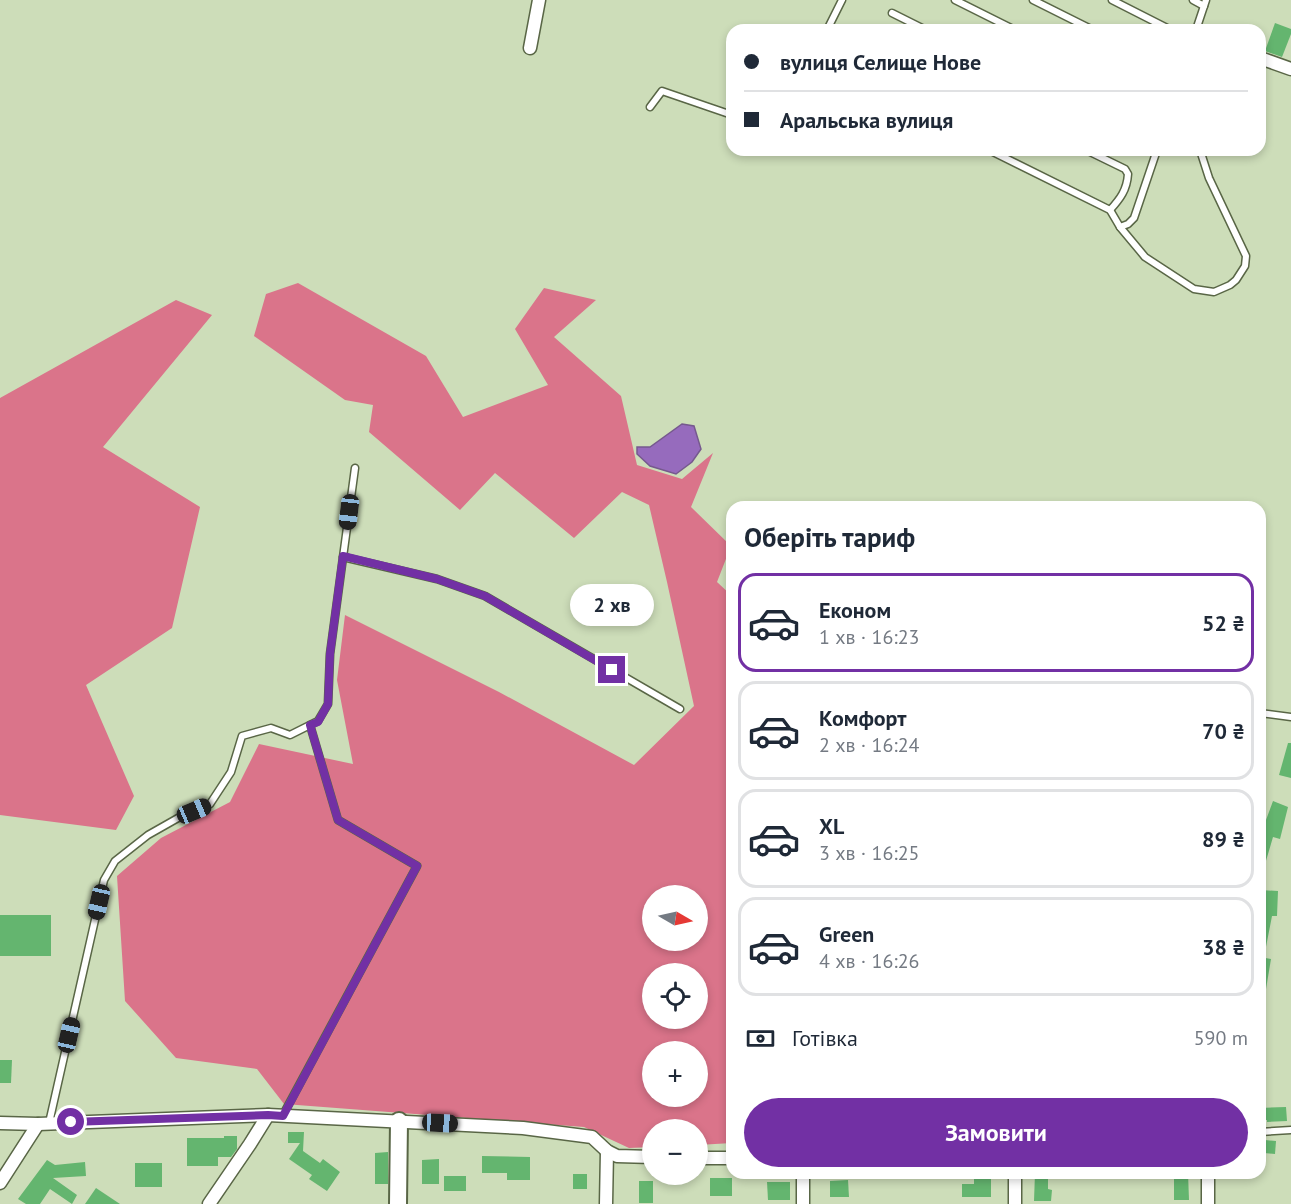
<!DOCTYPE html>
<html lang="uk">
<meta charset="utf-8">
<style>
body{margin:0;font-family:"PT Sans",sans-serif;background:#f6f6f7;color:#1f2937;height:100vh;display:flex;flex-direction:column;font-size:22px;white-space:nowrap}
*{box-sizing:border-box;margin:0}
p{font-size:20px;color:#747a83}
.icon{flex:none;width:33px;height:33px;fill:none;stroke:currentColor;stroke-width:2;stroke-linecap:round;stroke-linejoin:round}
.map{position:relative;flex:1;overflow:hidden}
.panel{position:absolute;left:726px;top:501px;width:540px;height:678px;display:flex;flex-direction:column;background:#fff;border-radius:18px;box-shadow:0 3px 9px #0003}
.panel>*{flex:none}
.guide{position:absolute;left:726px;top:24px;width:540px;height:132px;border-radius:18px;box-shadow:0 3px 9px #0003;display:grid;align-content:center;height:132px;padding:0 18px;background:#fff}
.needle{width:39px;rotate:99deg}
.tools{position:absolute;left:642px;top:885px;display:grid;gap:12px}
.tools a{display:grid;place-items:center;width:66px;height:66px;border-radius:50%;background:#fff;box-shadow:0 3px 9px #0003;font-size:30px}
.end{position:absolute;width:27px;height:27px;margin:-14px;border:8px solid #7230a4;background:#fff;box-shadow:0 0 0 3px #fff}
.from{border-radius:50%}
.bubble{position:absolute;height:42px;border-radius:21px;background:#fff;box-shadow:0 3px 9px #0003;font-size:20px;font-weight:800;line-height:42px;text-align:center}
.car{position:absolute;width:18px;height:36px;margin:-18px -9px;border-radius:8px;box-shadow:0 0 4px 2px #0007;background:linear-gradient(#222 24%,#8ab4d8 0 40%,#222 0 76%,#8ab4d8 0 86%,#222 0)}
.guide b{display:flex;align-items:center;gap:21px;height:57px;font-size:22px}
.guide b+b{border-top:2px solid #e0e1e3}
.guide i{width:15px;height:15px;background:#1f2937}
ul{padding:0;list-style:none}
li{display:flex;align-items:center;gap:18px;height:99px;margin:0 12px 9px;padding:0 6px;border:3px solid #e0e1e3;border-radius:18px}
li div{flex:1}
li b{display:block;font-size:22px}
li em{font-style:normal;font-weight:800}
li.current{border-color:#7230a4}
li>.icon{width:54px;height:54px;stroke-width:1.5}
h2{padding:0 18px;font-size:27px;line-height:72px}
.pay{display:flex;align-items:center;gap:15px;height:66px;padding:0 18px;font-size:22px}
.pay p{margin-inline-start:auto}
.cta{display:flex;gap:12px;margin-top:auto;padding:12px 18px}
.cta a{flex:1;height:69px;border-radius:36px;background:#7230a4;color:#fff;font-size:24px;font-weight:800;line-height:69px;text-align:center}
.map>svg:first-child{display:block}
.forest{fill:#da748a;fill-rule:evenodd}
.water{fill:#966bbd;stroke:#76598e;stroke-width:1.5}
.building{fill:#64b56f}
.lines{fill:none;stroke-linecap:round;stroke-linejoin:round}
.lane-casing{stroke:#596646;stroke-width:9}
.street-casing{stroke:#596646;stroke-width:15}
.secondary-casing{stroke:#596646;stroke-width:20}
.lane{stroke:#fff;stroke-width:6}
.street{stroke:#fff;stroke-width:12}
.secondary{stroke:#fff;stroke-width:16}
.route{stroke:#7230a4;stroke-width:8}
</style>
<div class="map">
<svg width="1291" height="1204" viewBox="0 0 1291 1204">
<rect width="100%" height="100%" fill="#cdddb9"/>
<!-- forest -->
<g class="forest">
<path d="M298 283 426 356 463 417 548 385 515 329 544 288 596 300 554 337 621 396 637 465 682 479 713 453 691 507 731 546 717 582 732 596V1143L698 1145V1130H652V1147L629 1148 584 1127 284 1104 257 1069 176 1058 125 1001 117 876 161 838 230 802 259 744 353 764 337 680 345 615 499 692 634 765 694 706 667 582 649 505 622 492 574 538 495 473 460 510 369 432 373 405 345 400 254 336 266 294ZM652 896H698V940H652ZM652 974H698V1018H652ZM652 1052H698V1096H652Z"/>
<path d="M176 300 212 315 103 447 200 507 172 628 86 685 134 796 116 830 0 815V398Z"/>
</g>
<!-- water -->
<path class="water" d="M682 424 694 426 701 449 692 462 676 474 650 466 637 454V447H650Z"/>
<!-- building -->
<g class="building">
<path d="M1275 23 1291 29V34L1282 57 1265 51Z"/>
<path d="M1288 743H1291V778L1279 775Z"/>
<path d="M1273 801 1288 807 1280 839 1273 837 1263 871H1260V818L1266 820Z"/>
<path d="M1260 890 1278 891 1277 916H1272L1265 952H1260Z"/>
<rect x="0" y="915" width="51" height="41"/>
<path d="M1260 957 1271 959 1266 989 1260 988Z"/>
<path d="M0 1060H12L11 1083H0Z"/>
<path d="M1286 1107 1287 1121 1267 1122V1120H1260V1108Z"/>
<path d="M288 1132H304L303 1151 320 1163 323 1159 340 1172 327 1191 309 1179 312 1175 289 1159 300 1143H288Z"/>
<path d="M224 1136H237V1149L231 1157H218V1166H187V1138H224Z"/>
<path d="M1265 1140 1276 1141 1275 1154 1264 1153Z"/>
<path d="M388 1152V1184H375V1153Z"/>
<path d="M482 1156 530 1157V1180H507V1173H482Z"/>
<path d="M439 1159V1184H422V1160Z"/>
<path d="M47 1160 55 1165 85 1162 86 1176 53 1178 77 1195 72 1204 50 1189 40 1204H26L18 1199Z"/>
<rect x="135" y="1163" width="27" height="24"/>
<path d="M974 1173H991V1197H962V1184H974Z"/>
<path d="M1035 1173H1048V1189L1052 1190 1051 1201H1034Z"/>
<path d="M1174 1173H1188L1189 1200H1174Z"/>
<rect x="573" y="1174" width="14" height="15"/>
<rect x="444" y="1176" width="22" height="15"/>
<rect x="710" y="1178" width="22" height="18"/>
<path d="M848 1180 849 1197H830V1181Z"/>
<rect x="639" y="1181" width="14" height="22"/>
<path d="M767 1182H790V1200H768Z"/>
<path d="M96 1188 120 1204H85Z"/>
</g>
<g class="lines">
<defs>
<g id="lane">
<path d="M955 0 1015 30"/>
<path d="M1033 0 1093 30"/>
<path d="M1112 0 1171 30"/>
<path d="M1193 0 1204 6"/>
<path d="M892 13 926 30"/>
<path d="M827 30 842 0"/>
<path d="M1196 30 1206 0"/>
<path d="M650 107 662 91 732 115"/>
<path d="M989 150 1110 210 1120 227 1128 224 1134 218 1157 150"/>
<path d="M1086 150 1125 169 1128 174C1127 190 1120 199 1110 210"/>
<path d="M1120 227 1145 257 1194 289 1214 292 1230 285 1236 280 1245 266 1246 256 1209 178 1200 150"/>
<path d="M343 557 437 579 485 596 680 709"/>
<path d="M1260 713 1291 717"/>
<path d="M283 1115 417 866 338 820 310 725"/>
<path d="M49 1123 104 880 115 861 148 835 178 818 210 804 231 772 242 736 271 728 290 735 318 721 328 704 330 654 355 468"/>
<path d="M1260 1132 1291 1130"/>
</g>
<g id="street">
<path d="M530 48 539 0"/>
<path d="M1260 58 1291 69"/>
<path d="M0 1123 38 1124 268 1115 523 1128 592 1137 607 1151 617 1156 652 1157"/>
<path d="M698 1158H732"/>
<path d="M803 1173V1204"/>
<path d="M1015 1173V1204"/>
<path d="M1208 1173V1204"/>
<path d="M0 1183 38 1124"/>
<path d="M209 1204 250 1144 268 1115"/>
<path d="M606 1204 607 1151"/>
</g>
<path id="secondary" d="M398 1204 399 1121"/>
</defs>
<!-- lane casing -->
<use href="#lane" class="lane-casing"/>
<!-- street casing -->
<use href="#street" class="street-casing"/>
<!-- secondary casing -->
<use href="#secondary" class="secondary-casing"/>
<!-- lane -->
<use href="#lane" class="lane"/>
<!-- street -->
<use href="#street" class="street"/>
<!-- secondary -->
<use href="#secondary" class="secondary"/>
</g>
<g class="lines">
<!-- route -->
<path class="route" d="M71 1122 268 1115 283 1116 417 866 338 820 310 725 318 722 328 704 330 654 343 556 437 579 485 596 612 670"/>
</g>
</svg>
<div class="tools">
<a><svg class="needle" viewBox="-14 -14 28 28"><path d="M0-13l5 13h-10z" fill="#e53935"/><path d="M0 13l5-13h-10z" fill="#747a83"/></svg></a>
<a><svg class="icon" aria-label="locate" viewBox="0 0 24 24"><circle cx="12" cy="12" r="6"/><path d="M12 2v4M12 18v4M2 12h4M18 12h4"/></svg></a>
<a>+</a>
<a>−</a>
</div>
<i class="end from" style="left:71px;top:1122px"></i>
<i class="end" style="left:612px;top:670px"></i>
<div class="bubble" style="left:570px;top:584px;width:84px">2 хв</div>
<i class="car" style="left:349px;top:512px;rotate:187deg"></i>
<i class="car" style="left:194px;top:811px;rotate:67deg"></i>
<i class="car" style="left:99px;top:902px;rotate:193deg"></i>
<i class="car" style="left:69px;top:1035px;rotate:13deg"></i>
<i class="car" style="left:440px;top:1123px;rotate:93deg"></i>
<div class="guide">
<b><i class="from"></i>вулиця Селище Нове</b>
<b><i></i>Аральська вулиця</b>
</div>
<section class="panel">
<h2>Оберіть тариф</h2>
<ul>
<li class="current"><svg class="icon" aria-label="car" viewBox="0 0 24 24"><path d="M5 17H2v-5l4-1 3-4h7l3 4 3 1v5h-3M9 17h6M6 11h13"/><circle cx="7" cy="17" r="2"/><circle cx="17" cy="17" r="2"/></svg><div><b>Економ</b><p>1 хв · 16:23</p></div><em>52 ₴</em></li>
<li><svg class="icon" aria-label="car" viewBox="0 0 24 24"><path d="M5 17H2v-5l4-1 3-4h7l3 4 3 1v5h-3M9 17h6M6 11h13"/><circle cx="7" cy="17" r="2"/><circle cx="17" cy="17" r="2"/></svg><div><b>Комфорт</b><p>2 хв · 16:24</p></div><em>70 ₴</em></li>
<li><svg class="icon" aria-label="car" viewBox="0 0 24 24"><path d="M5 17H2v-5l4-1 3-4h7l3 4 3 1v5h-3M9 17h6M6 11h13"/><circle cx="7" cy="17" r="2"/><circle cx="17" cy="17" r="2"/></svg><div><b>XL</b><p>3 хв · 16:25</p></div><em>89 ₴</em></li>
<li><svg class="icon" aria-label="car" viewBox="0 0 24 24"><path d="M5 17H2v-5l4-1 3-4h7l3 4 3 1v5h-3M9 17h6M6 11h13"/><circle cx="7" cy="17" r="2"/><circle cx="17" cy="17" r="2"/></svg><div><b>Green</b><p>4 хв · 16:26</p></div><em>38 ₴</em></li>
</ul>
<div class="pay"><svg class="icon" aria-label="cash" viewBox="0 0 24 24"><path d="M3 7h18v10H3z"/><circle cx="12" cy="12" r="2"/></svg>Готівка<p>590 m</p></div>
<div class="cta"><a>Замовити</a></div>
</section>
</div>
